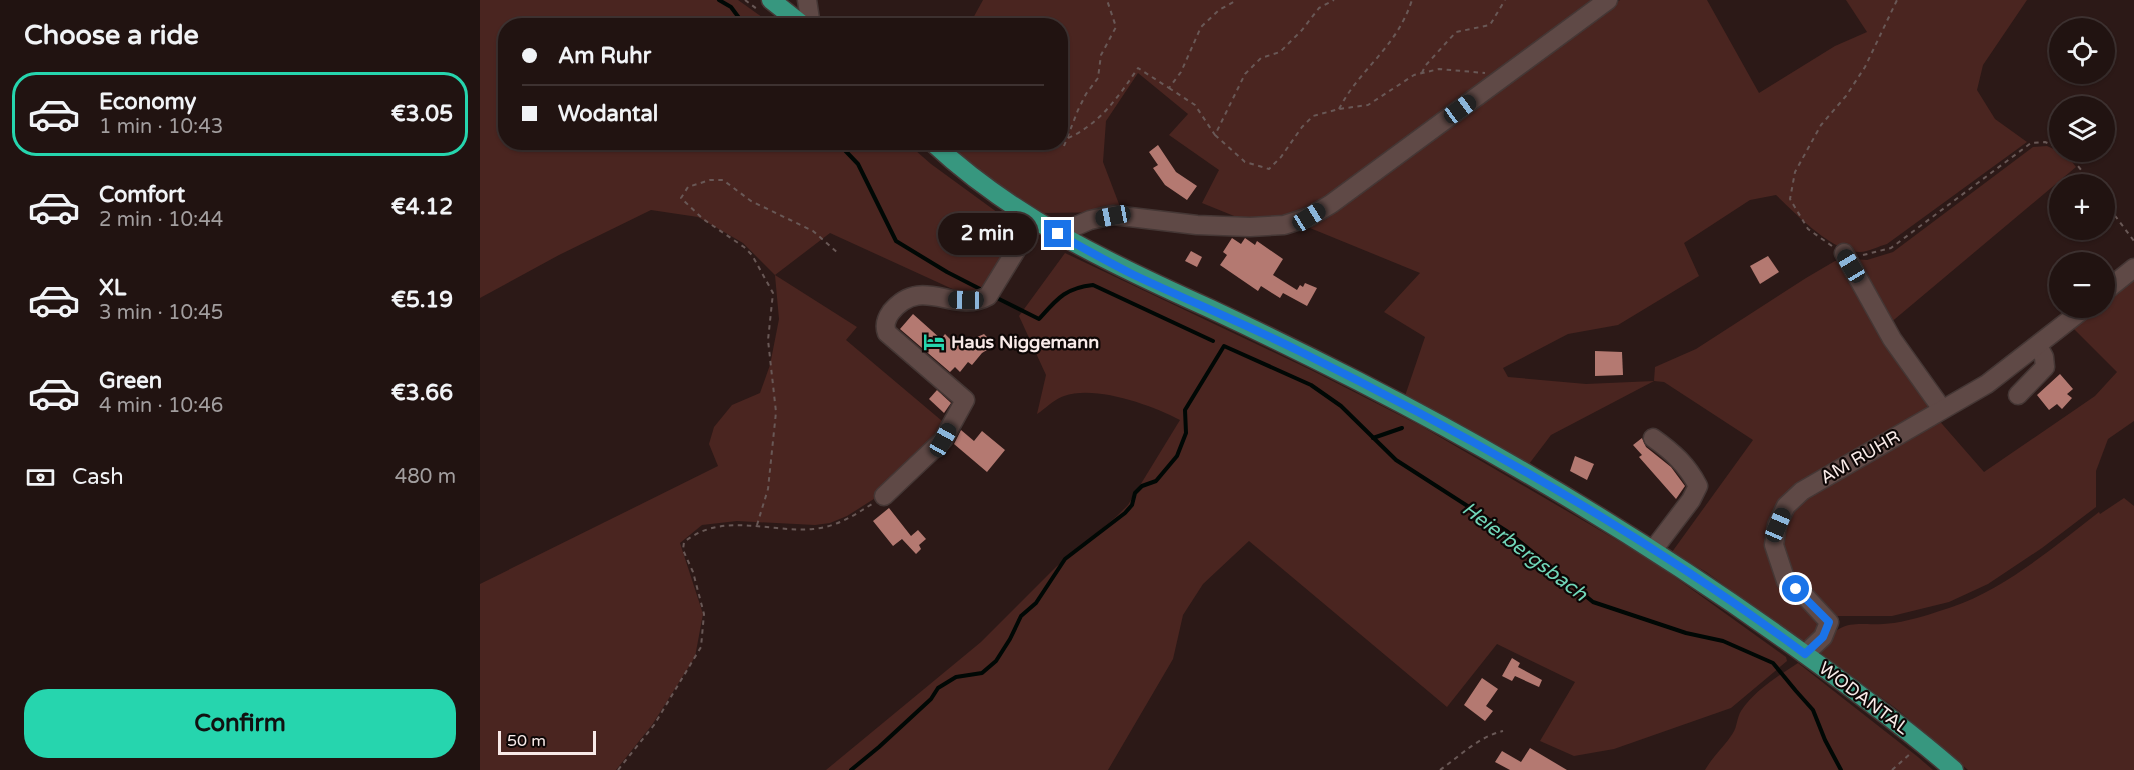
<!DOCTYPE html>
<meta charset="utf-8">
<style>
body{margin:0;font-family:"Varela Round",sans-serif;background:#2d201f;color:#f1f3f6;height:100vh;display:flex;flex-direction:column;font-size:22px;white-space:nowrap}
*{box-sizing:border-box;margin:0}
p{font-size:20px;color:#a29e9f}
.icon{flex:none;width:33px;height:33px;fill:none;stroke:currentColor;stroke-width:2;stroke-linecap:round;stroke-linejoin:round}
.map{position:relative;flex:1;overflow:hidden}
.side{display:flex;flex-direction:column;background:#211311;width:480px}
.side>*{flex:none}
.hud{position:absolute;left:18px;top:18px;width:570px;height:132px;border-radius:24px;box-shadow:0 2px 4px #0004,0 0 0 2px #3e3231;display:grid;align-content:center;height:132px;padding:0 24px;background:#211311}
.buttons{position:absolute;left:1569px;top:18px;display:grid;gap:12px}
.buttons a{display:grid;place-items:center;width:66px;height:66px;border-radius:50%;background:#211311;box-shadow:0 2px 4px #0004,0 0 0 2px #3e3231;font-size:30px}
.scale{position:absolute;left:18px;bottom:15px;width:98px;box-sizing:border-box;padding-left:6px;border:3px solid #f8eae8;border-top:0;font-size:16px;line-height:21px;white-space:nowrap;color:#f8eae8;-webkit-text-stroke:4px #0e0706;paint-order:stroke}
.end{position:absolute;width:27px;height:27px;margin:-14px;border:8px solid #1a73e8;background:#fff;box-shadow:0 0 0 3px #fff}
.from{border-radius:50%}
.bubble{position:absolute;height:42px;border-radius:21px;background:#211311;box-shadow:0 2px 4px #0004,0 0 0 2px #3e3231;font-size:20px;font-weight:700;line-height:42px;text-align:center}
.car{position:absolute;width:18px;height:36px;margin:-18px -9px;border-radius:8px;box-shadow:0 0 4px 2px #0007;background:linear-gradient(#222 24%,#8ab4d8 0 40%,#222 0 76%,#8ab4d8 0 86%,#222 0)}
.hud b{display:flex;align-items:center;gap:21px;height:57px;font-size:22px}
.hud b+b{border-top:2px solid #3e3231}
.hud i{width:15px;height:15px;background:#f1f3f6}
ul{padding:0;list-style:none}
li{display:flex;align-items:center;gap:18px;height:84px;margin:0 12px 9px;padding:0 12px;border:3px solid transparent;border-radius:24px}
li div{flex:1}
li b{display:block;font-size:22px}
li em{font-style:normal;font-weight:700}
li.selected{border-color:#26d5ae}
li>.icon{width:54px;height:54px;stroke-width:1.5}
h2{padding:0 24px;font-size:27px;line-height:72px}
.pay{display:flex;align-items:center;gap:15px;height:66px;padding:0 24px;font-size:22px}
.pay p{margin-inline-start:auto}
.primary-button{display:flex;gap:12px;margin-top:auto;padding:12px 24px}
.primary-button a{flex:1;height:69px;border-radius:24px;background:#26d5ae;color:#111;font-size:24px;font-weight:700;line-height:69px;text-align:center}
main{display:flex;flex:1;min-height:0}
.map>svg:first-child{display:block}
.green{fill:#4a2520}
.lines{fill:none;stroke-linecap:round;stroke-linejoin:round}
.stream{stroke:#000805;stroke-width:4}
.building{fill:#b47971}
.minor-casing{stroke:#453735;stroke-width:21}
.major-casing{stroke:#453735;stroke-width:21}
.path{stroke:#695856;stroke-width:2;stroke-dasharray:4.5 4.5;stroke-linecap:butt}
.minor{stroke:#5f4946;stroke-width:18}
.major{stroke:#37977f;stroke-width:18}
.route{stroke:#1a73e8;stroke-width:8}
.labels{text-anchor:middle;stroke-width:4.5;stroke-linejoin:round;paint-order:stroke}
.poi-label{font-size:18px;font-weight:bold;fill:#f8eae8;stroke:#0e0706;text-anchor:start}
.street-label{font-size:18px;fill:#f8eae8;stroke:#0e0706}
.water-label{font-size:20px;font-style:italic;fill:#71d7b9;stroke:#0e0706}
</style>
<main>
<section class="side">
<h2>Choose a ride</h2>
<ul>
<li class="selected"><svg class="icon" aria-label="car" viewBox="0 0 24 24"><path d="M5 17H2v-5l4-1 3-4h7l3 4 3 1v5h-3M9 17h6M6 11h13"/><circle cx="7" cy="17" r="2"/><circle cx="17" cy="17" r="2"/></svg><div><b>Economy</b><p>1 min · 10:43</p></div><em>€3.05</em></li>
<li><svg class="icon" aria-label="car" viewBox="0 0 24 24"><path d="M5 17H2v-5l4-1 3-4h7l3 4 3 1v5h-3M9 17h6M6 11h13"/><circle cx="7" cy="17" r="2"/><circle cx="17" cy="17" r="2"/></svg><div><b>Comfort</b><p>2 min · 10:44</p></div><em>€4.12</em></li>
<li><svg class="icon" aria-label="car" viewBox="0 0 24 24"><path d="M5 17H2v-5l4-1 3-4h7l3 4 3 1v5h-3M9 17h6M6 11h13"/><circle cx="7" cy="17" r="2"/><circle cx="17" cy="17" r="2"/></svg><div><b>XL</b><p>3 min · 10:45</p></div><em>€5.19</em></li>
<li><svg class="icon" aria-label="car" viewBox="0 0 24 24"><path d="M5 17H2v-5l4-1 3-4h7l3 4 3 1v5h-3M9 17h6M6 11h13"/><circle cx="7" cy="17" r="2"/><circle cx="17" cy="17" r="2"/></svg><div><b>Green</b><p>4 min · 10:46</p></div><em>€3.66</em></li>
</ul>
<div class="pay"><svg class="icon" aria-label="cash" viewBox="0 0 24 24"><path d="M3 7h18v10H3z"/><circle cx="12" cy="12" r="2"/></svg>Cash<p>480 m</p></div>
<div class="primary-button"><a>Confirm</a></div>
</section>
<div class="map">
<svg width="1654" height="770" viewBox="0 0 1654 770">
<rect width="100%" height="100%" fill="#2c1917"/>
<!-- green -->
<g class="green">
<path d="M0 0H258L293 25 26 26V142L427 143 451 164 540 229 508 281 490 297 350 233 295 275 263 243 218 217 171 210 79 255 0 298Z"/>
<path d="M503 0H1120L930 138 816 217 759 218 722 203 739 170 689 135 708 114 658 73 626 121 623 162 642 212 562 213 492 166 464 143 580 142V26L481 25 492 20Z"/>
<path d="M1140 0H1227L1279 93 1355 46 1387 32 1366 0H1547L1503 65 1497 90 1515 119 1547 142 1407 244C1399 246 1388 252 1380 252 1352 252 1316 214 1296 195L1270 200 1204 243 1219 276 1138 325 1088 334 1023 368 1028 377 1106 384 1174 381 1175 367 1216 349 1326 278 1355 261 1363 260 1457 407 1321 488 1290 545 1344 623 1325 644 1226 572 1192 552 1273 440 1184 382 1174 381 1071 435 1049 464 925 396 945 337 904 312 940 273 830 228Z"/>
<path d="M1567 146 1587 155 1596 167 1409 324 1374 259 1387 260 1413 252 1553 147Z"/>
<path d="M585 253 831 370 941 426 1171 560 1306 657 1307 661 1251 708 1134 749 1094 756 1060 741 1095 682 1017 644 967 707 769 541 723 584 703 615 693 659 628 770H346L501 642 576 567 637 516 648 505 700 420C671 405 616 385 584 396 574 399 565 409 557 414L566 375 539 316Z"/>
<path d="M1654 272V421L1628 439 1616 471V507L1562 548 1508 584 1469 602 1412 616H1352L1310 579 1305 561 1301 527 1310 508 1456 417 1504 472 1615 396 1637 372 1590 325 1611 308H1624L1625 297Z"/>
<path d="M295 275 377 327 366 340 468 426 408 490 367 516 350 523 335 525 257 521 222 525 200 543 223 614 215 657 172 725 136 770H0V584L238 466 229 444 234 427 252 405 280 393 290 365 299 319Z"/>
<path d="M1644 498 1654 506V770H1488L1418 710 1338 651C1365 613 1375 628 1414 623 1433 620 1454 613 1472 607 1526 588 1574 547 1619 512L1620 514Z"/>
<path d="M1318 663 1438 757 1453 770H1225C1233 756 1245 746 1253 733 1257 727 1257 717 1261 711 1274 691 1298 676 1318 663Z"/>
</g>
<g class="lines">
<!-- stream -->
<g class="stream">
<path d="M239 0 251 7 265 26"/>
<path d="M357 142 378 164 416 241 467 272 504 291"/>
<path d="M515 297 559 319C577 299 585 288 613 285L733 341"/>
<path d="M893 438 922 428"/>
<path d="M371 770 399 747 451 699 458 688 476 677 502 673 516 661 530 639 541 616 556 603 585 559 645 513 652 505 655 493 662 486 676 481 697 456 706 433 705 410 744 346 831 385 861 406 916 460 1028 532 1113 602 1206 633 1243 641 1293 663 1316 691 1333 710 1345 740 1361 770"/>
</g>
</g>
<!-- building -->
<g class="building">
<path d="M678 145 696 172 717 186 707 200 685 185 673 168 678 165 669 152Z"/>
<path d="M752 238 761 244 765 238 775 245 777 241 803 259 793 275 817 290 820 285 823 287 825 283 837 288 827 306 803 293 800 298 781 286 778 291 740 265 747 255 743 252Z"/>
<path d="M711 251 722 257 717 267 705 261Z"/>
<path d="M1288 256 1299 272 1280 284 1270 266Z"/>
<path d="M433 314 461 339 465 334 477 346 504 334 515 345 502 353 492 365 488 362 480 372 475 367 470 372 420 329Z"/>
<path d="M1115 351 1142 352 1143 375 1115 376Z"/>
<path d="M1580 374 1593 389 1587 394 1592 398 1582 409 1577 404 1569 410 1557 395Z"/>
<path d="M457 390 471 403 464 413 449 399Z"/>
<path d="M481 430 494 441 502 431 525 450 507 472 474 444Z"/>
<path d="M1162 438 1166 447 1191 467 1205 486 1196 499 1159 457 1162 455 1153 445Z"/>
<path d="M1095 456 1114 464 1107 480 1090 471Z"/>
<path d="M409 508 431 536 438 530 446 539 439 545 441 549 436 554 422 539 413 546 393 521Z"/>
<path d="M1032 658 1040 663 1038 667 1062 680 1059 687 1035 676 1032 681 1022 676Z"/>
<path d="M1002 678 1018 689 1006 706 1013 711 1005 721 984 705Z"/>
<path d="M1050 748 1087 770H1030L1015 762 1022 751 1041 762Z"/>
</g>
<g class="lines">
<defs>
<g id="minor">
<path d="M327 0 331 26"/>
<path d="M578 234 610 220 633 215 717 225 770 227 804 225 829 217 851 204 1128 0"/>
<path d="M1364 253 1412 339 1462 409"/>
<path d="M1624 292 1654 268"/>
<path d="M1538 395 1565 367 1564 357 1558 346"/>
<path d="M1173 438C1193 452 1207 465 1218 486L1211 500 1173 550"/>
<path d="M404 496 463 440 485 400 407 333C404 325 406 319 411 312 442 274 474 315 508 296L554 221"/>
<path d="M1325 654 1343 637 1349 622 1325 596 1306 581 1294 545 1297 525 1306 506 1322 491 1507 384 1605 308"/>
</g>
<g id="major">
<path d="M291 0 324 26"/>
<path d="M452 142C533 218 631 264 731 309 780 332 829 356 878 381 1034 461 1184 552 1326 655 1377 692 1427 729 1474 770"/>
</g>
</defs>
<!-- minor casing -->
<use href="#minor" class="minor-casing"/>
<!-- major casing -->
<use href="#major" class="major-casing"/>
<!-- path -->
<g class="path">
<path d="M265 0 277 9"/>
<path d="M942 73 945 66 976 32 1010 25 1025 0"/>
<path d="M689 88 715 105 735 135 765 74 781 58 800 52 822 30 839 8 854 0"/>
<path d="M859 109C880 68 916 49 932 0"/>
<path d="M735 135 765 162 789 169 801 157 822 127 833 116 859 109 888 105 934 75 959 69 1005 73"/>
<path d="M588 138C620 124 639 96 658 68L689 88 701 72 721 27 739 10 757 0"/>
<path d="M584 146 598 110 606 94 618 78 621 55 636 27 627 0"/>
<path d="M1587 152 1612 184"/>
<path d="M1624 201 1654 241"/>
<path d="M1352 246 1328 229 1310 199 1315 172 1341 125 1366 96 1385 67 1417 0"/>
<path d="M1383 255 1411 248 1551 143 1565 142 1580 148"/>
<path d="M277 525 288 489 296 412 288 340 293 293 272 255 264 247 223 219 201 198 208 187 230 180H243L271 201 333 231 359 254"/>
<path d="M138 770 174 725 221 647 224 614 213 572 203 550 204 542C243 511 289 533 333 529 356 527 373 516 392 504"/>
<path d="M960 770C980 756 998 737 1023 731"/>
<path d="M1412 770 1430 754"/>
</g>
<!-- minor -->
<use href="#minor" class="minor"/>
<!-- major -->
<use href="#major" class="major"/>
</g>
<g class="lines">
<!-- route -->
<path class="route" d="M578 234C603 248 628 262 654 275 709 301 765 324 819 351 995 438 1168 537 1325 654L1343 637 1349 622 1316 589"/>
</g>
<!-- icons -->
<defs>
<symbol id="hotel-bare" viewBox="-9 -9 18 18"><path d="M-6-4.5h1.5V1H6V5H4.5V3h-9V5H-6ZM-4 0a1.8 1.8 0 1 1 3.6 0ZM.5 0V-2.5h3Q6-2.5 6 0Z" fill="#26d5ae" stroke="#0e0706" stroke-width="2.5" paint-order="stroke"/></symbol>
</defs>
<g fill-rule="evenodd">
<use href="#hotel-bare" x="439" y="327" width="30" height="30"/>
</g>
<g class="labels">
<!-- poi labels -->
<g class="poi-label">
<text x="471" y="348">Haus Niggemann</text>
</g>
<!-- street labels -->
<g class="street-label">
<text transform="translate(1380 457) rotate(-30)" y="6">AM RUHR</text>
<text transform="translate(1384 698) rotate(37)" y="6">WODANTAL</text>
</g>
<!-- water labels -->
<g class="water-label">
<text transform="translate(1045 551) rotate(37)" y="7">Heierbergsbach</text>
</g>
</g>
</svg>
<div class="buttons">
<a><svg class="icon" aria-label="locate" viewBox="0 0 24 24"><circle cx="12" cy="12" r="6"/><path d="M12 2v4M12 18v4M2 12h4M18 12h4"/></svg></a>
<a><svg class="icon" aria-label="layers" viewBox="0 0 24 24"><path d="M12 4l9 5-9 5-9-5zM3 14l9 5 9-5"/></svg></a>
<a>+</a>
<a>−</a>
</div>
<div class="scale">50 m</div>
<i class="end from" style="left:1316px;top:589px"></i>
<i class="end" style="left:578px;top:234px"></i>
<div class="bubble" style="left:458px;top:213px;width:99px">2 min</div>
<i class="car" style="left:980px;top:109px;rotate:54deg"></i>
<i class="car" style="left:633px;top:216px;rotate:259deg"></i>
<i class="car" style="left:829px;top:217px;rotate:58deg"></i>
<i class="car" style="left:1371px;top:266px;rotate:329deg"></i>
<i class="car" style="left:486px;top:300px;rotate:271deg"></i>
<i class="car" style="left:463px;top:440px;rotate:29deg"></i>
<i class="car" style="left:1298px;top:525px;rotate:23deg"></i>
<div class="hud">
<b><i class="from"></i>Am Ruhr</b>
<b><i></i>Wodantal</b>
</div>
</div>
</main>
